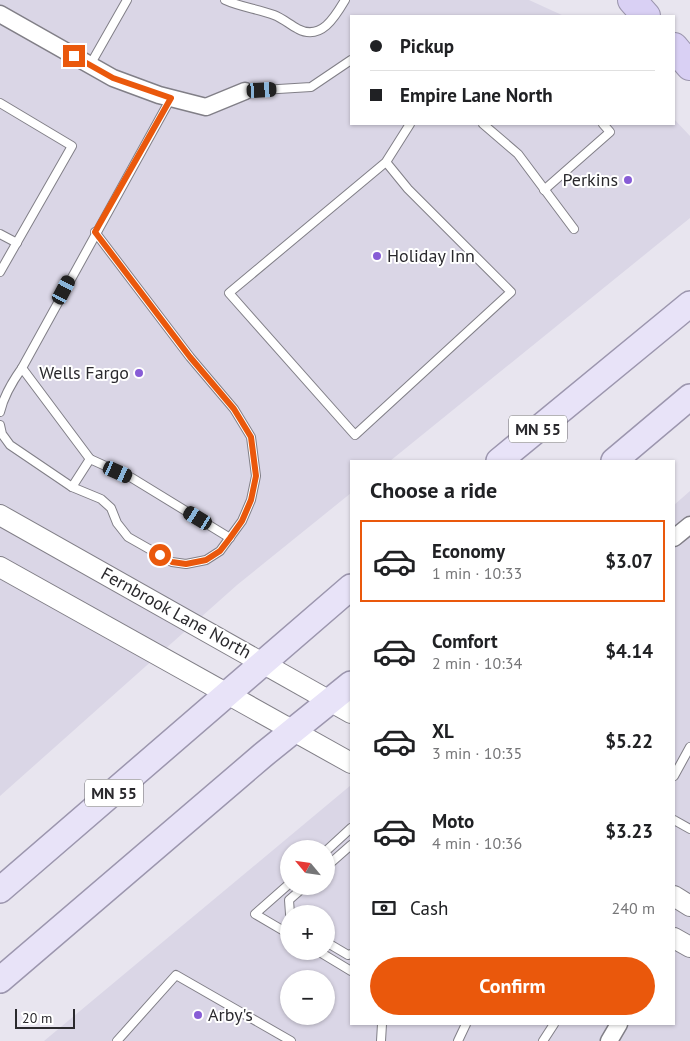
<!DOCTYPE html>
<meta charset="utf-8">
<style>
body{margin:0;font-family:"PT Sans",sans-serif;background:#f2f2f2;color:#202124;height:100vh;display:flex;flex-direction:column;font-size:19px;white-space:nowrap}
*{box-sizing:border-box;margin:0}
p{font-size:16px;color:#757577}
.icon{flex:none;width:28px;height:28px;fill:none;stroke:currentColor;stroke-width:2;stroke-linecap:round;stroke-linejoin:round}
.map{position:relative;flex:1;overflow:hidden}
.panel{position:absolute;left:350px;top:460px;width:325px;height:565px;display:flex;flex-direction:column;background:#fff;border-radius:0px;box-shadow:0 1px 4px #0004}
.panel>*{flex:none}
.guide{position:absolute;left:350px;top:15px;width:325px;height:110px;border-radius:0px;box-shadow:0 1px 4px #0004;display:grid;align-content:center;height:110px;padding:0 20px;background:#fff}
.needle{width:32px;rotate:299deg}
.controls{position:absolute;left:280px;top:840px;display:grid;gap:10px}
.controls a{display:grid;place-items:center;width:55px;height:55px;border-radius:50%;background:#fff;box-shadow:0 1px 4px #0004;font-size:25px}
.scale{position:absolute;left:15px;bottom:12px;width:60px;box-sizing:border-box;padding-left:5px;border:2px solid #2a292d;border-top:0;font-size:14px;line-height:18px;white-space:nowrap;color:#2a292d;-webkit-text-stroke:4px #fff;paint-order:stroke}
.end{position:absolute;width:22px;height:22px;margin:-11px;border:6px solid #ea580c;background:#fff;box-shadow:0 0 0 2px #fff}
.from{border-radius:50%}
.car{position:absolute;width:15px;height:30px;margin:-15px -8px;border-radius:6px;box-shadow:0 0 4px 1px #0007;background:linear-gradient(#222 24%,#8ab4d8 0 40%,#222 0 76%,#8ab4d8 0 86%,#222 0)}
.guide b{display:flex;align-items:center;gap:18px;height:48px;font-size:19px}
.guide b+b{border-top:1px solid #e0e0e0}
.guide i{width:12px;height:12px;background:#202124}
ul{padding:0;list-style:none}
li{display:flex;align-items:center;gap:15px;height:82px;margin:0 10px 8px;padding:0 10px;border:2px solid transparent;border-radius:0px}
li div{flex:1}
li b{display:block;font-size:19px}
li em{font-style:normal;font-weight:600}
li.on{border-color:#ea580c}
li>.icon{width:45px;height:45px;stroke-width:1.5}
h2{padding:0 20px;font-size:22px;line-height:60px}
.pay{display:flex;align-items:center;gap:12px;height:55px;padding:0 20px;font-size:19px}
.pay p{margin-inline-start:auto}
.button{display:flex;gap:10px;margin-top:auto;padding:10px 20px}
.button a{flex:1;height:58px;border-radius:30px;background:#ea580c;color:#fff;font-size:20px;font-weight:600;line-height:58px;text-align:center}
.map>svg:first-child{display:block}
.built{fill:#dad6e6;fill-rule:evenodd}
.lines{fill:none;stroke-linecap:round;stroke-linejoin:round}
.service-casing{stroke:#817f87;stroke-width:10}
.minor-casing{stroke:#817f87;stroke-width:19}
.tertiary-casing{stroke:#817f87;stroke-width:22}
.primary-casing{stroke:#9c96ae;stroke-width:28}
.motorway-casing{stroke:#9c96ae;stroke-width:30}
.service{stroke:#fff;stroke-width:8}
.minor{stroke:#fff;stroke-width:16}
.tertiary{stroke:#fff;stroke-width:20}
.primary{stroke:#e8e3f8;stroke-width:25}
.motorway{stroke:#d9d0f4;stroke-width:28}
.route{stroke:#ea580c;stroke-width:6}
.poi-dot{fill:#875cd6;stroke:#fff;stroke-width:2}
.labels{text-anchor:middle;stroke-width:4;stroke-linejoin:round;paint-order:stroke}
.shield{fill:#fff;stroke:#6a696c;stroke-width:1}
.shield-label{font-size:16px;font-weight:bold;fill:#2a292d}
.poi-label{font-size:18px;fill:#2a292d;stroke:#fff;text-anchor:end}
.street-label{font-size:18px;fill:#2a292d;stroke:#fff}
</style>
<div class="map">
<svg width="690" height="1041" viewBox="0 0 690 1041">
<rect width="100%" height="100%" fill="#e8e5ef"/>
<!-- built -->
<g class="built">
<path d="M0 0H529L564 16H351V124H674V119L690 136V218L390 461H351V493L237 585 0 796Z"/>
<path d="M690 491V1041H44L351 785V1024H674V505ZM289 849H326V886H289ZM289 914H326V951H289ZM289 979H326V1016H289Z"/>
</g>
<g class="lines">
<defs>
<g id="service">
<path d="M225 0C240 7 258 9 274 15 282 18 289 24 298 29 321 41 335 17 345 0"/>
<path d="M90 65 127 0"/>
<path d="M245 91 311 87 351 60"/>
<path d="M0 103 72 146 0 272"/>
<path d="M483 124 518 154 574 229"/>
<path d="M386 162 229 293 355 435 511 292 408 189 386 162 410 124"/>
<path d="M544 190 610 132 603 124"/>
<path d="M0 234 17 243"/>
<path d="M0 412C4 395 12 382 22 368"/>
<path d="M0 425 2 434 10 445 72 487 101 499 111 508 117 523 128 537 172 562 186 564 206 560 220 551 242 521 251 500 256 476 251 437 234 409 190 357 95 232"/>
<path d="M90 459 132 478 230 538"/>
<path d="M72 487 90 459 22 368 171 98"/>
<path d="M674 776 690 747"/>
<path d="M674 820 690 829"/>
<path d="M326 851 351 828"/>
<path d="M326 867 351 845"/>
<path d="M289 884 255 914 289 934"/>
<path d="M290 914 289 900 305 886"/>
<path d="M326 942 348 955 351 954"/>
<path d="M318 951 351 971"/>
<path d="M117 1041 176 975 291 1041"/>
<path d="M381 1041 382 1024"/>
<path d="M458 1041 466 1024"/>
<path d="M543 1041 554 1024"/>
</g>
<g id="minor">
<path d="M0 14 113 78 159 95 206 107 245 91"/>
<path d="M674 538 690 525"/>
<path d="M609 1041 619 1024"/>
</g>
<g id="tertiary">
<path d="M0 515 351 713"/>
<path d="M0 567 351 763"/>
<path d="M674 896 690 906"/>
<path d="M674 938 690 947"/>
</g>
<g id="primary">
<path d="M499 461 690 304"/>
<path d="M614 461 690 397"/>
<path d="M0 890 351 587"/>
<path d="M0 980 263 755 351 684"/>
</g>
<g id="motorway">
<path d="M632 0 646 16"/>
<path d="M674 47 690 66"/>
</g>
</defs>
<!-- service casing -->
<use href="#service" class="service-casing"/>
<!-- minor casing -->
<use href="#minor" class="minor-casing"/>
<!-- tertiary casing -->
<use href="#tertiary" class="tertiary-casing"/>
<!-- primary casing -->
<use href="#primary" class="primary-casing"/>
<!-- motorway casing -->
<use href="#motorway" class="motorway-casing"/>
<!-- service -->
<use href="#service" class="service"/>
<!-- minor -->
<use href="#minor" class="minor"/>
<!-- tertiary -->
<use href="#tertiary" class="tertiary"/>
<!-- primary -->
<use href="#primary" class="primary"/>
<!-- motorway -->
<use href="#motorway" class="motorway"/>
</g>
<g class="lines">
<!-- route -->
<path class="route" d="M74 56 113 78 171 98 95 232 190 357 234 409 251 437 256 476 251 500 242 521 230 538 220 551 206 560 186 564 172 562 160 555"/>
</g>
<!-- markers -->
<g class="poi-dot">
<circle cx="628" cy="180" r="5"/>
<circle cx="377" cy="256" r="5"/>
<circle cx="139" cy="373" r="5"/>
<circle cx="198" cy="1015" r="5"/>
</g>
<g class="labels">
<!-- shield labels -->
<g class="shield">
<rect x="509" y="415.5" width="58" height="27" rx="4"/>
<rect x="85" y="779.5" width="58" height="27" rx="4"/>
</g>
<g class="shield-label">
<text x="538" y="435">MN 55</text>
<text x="114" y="799">MN 55</text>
</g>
<!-- poi labels -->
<g class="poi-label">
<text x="618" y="186">Perkins</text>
<text x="387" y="262" text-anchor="start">Holiday Inn</text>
<text x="129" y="379">Wells Fargo</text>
<text x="208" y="1021" text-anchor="start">Arby's</text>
</g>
<!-- street labels -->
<g class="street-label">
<text transform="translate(176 613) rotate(29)" y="6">Fernbrook Lane North</text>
</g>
</g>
</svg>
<div class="controls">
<a><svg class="needle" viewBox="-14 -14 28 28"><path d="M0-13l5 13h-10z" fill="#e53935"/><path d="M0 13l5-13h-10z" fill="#757577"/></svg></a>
<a>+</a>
<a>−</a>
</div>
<div class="scale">20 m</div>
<i class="end from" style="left:160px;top:555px"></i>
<i class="end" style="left:74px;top:56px"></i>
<i class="car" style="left:262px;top:90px;rotate:87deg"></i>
<i class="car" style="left:64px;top:290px;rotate:28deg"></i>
<i class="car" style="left:118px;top:472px;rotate:114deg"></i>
<i class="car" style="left:198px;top:518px;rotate:301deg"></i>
<div class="guide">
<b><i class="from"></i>Pickup</b>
<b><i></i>Empire Lane North</b>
</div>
<section class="panel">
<h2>Choose a ride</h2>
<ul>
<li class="on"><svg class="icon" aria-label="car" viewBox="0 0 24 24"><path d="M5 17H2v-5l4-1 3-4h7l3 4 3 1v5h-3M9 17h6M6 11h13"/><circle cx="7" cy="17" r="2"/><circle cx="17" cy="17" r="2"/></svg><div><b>Economy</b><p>1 min · 10:33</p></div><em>$3.07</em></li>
<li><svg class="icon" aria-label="car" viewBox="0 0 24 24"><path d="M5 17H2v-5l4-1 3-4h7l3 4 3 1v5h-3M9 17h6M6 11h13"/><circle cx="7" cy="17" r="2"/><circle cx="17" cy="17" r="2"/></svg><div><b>Comfort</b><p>2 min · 10:34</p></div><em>$4.14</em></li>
<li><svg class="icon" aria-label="car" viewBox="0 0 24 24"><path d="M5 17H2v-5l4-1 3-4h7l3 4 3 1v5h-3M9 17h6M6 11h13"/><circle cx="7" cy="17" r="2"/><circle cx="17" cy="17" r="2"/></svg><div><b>XL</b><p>3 min · 10:35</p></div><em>$5.22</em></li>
<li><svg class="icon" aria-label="car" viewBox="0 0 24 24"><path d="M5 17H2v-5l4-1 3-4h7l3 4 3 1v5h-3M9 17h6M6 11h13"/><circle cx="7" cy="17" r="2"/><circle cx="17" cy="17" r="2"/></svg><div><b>Moto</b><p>4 min · 10:36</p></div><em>$3.23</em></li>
</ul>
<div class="pay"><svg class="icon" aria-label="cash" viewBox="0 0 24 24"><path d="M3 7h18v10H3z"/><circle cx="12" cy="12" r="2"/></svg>Cash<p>240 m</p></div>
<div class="button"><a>Confirm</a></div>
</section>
</div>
